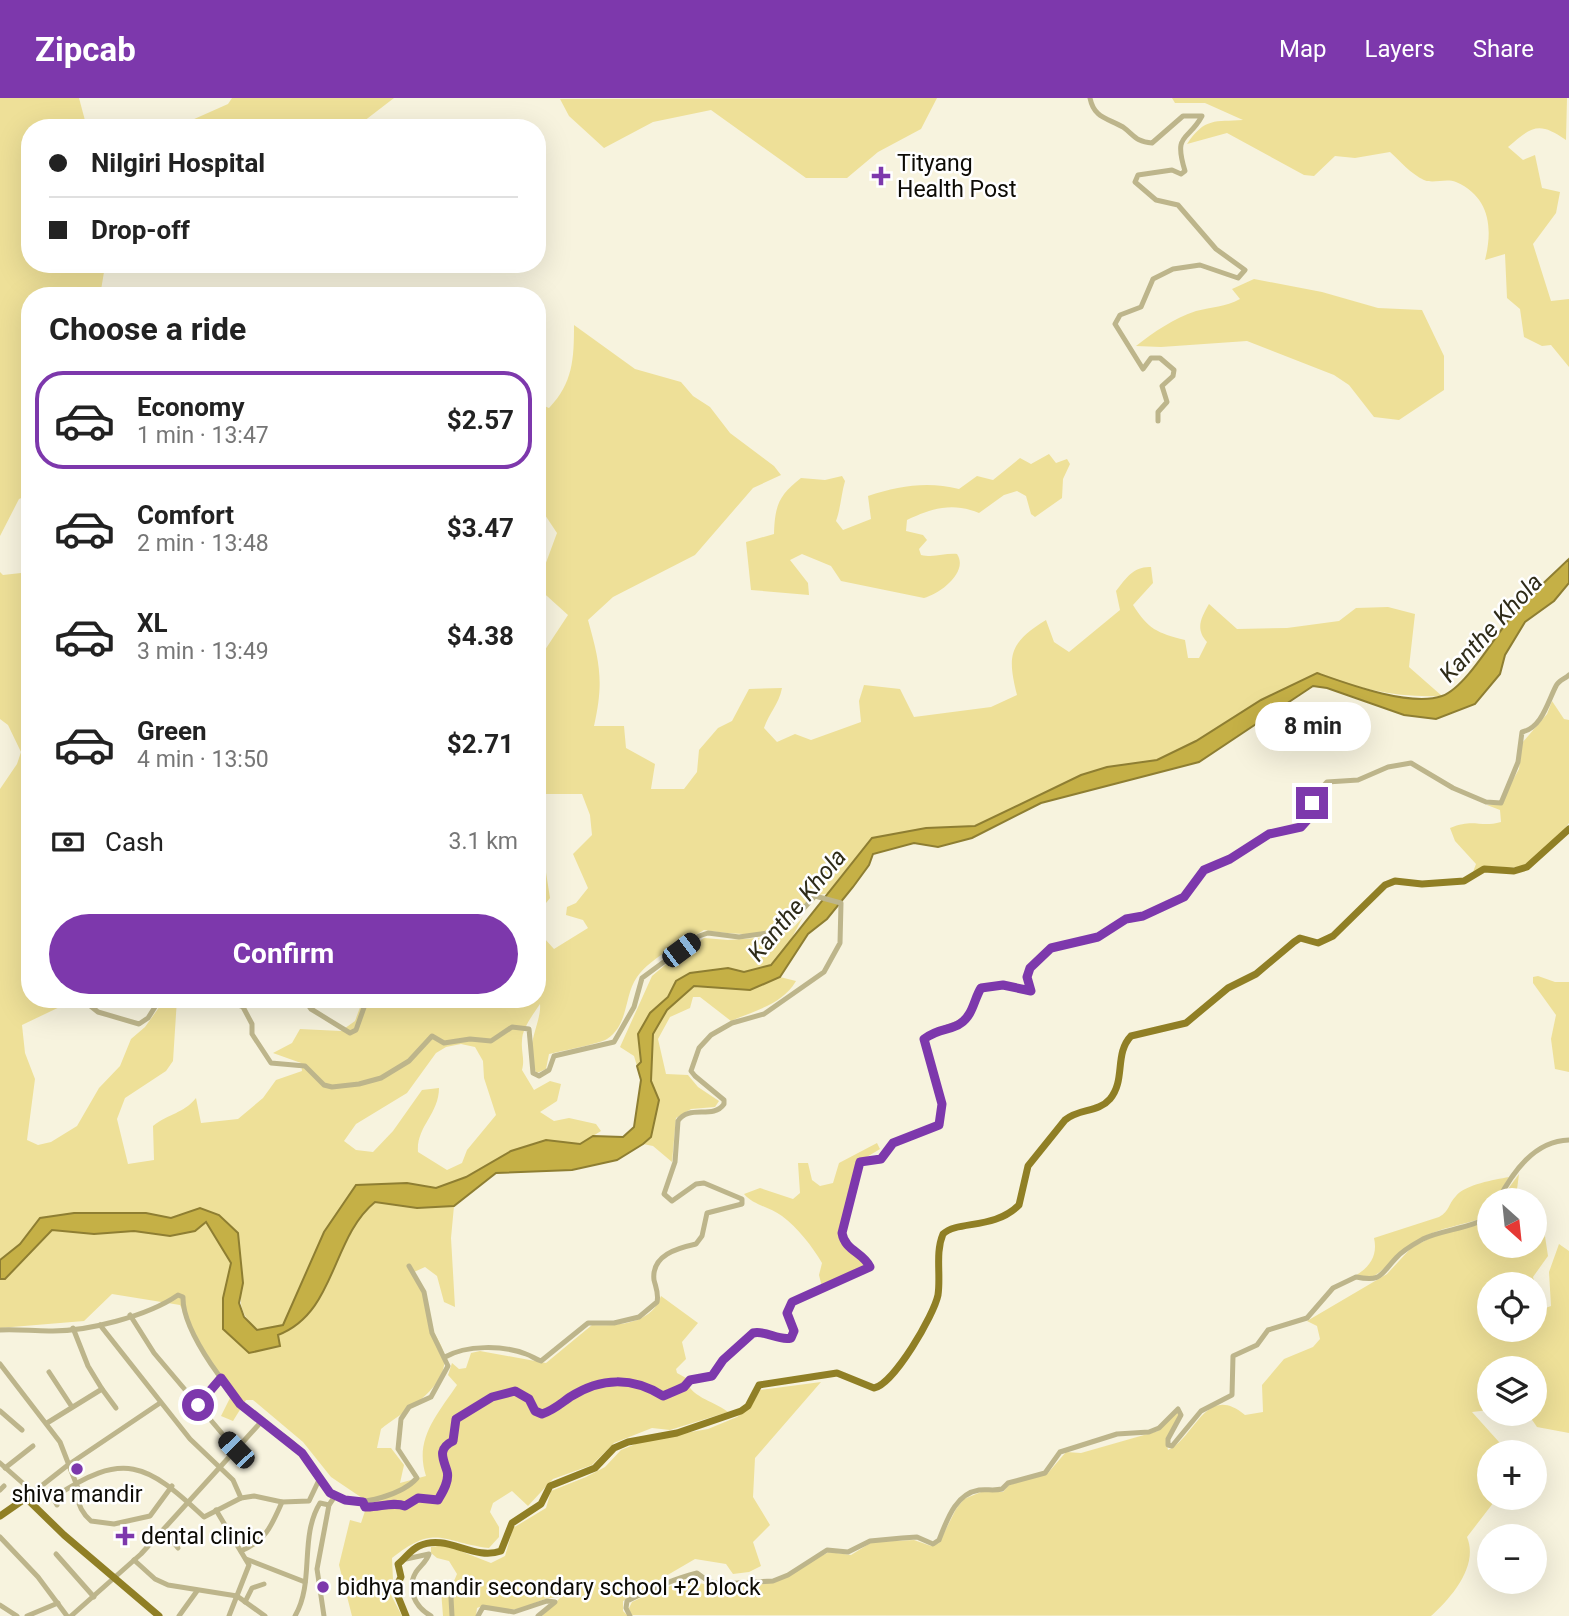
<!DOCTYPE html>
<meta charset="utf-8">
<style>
body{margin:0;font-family:Roboto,sans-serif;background:#f2f2f2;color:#222;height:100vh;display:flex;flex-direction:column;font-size:26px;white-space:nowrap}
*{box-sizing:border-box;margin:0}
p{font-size:23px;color:#767676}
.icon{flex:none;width:38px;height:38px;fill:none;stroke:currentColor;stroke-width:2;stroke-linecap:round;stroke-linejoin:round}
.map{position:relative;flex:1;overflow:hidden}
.side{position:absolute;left:21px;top:189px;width:525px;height:721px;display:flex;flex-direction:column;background:#fff;border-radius:28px;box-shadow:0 7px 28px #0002}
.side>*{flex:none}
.guide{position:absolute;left:21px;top:21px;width:525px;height:154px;border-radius:28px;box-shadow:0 7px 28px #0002;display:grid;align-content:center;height:154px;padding:0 28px;background:#fff}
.needle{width:46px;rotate:153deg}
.fabs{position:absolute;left:1477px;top:1090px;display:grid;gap:14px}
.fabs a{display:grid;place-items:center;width:70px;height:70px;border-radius:50%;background:#fff;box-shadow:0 7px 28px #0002;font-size:35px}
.end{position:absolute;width:32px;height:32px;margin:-16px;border:9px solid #7d38ac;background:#fff;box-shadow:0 0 0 4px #fff}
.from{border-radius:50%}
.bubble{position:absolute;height:49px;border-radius:24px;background:#fff;box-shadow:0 7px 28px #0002;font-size:23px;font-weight:700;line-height:49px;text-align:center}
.car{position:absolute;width:21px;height:42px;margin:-21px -10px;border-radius:9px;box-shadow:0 0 5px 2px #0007;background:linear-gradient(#222 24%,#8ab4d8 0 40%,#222 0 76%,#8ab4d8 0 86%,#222 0)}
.guide b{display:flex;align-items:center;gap:24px;height:66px;font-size:26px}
.guide b+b{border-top:2px solid #e0e0e0}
.guide i{width:18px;height:18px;background:#222}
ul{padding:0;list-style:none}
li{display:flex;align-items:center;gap:21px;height:98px;margin:0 14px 10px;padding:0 14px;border:4px solid transparent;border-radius:28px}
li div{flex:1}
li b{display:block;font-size:26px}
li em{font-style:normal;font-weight:700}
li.active{border-color:#7d38ac}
li>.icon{width:63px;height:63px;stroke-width:1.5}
h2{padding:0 28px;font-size:32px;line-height:84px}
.pay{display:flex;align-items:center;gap:18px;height:77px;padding:0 28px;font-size:26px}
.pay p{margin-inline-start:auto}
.cta{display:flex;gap:14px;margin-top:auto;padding:14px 28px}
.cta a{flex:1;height:80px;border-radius:42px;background:#7d38ac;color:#fff;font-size:28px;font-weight:700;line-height:80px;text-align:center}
header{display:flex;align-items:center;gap:42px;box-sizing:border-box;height:98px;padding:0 35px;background:#7d38ac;color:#fff}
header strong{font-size:33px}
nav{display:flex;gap:38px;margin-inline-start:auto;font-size:24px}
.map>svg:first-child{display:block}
.green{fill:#eee098;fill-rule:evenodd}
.water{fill:#c5b046;stroke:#8e7e32;stroke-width:2}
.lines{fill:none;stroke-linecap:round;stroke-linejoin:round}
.minor{stroke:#bdb58b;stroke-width:5}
.major{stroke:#907f25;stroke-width:7}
.route{stroke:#7d38ac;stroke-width:9}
.poi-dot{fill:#7d38ac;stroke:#fff;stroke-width:2.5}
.labels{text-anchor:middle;stroke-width:5;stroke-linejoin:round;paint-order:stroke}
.poi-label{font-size:23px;fill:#0d0b05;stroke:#fff;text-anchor:start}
.water-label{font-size:24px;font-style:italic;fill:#2e2b18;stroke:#fff}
</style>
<header>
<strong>Zipcab</strong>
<nav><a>Map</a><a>Layers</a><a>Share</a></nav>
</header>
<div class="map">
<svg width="1569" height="1518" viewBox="0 0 1569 1518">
<rect width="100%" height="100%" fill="#f7f3de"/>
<!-- green -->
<g class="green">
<path d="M0 0H79L87 30H30V166L105 168 100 198H30V378L25 381 26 398 19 401 0 438Z"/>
<path d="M232 0H394L355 30H174L228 6Z"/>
<path d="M937 0 921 31 878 54 847 80H806L711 12 653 24 604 50 569 18 560 1Z"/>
<path d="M1172 0H1567L1566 42C1539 23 1532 28 1508 49L1523 62 1535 57 1542 90 1560 94 1556 115 1533 146 1551 203 1569 201V269L1551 247 1542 248 1524 239 1520 211 1507 200 1505 156 1485 162C1493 130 1490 99 1456 84 1446 80 1433 86 1424 82 1411 76 1400 63 1390 54L1355 60 1335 58 1314 78 1304 77 1227 35 1187 46C1205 19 1215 24 1243 22L1205 5H1175Z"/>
<path d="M1254 181 1322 194 1378 210 1422 212 1444 258V292L1399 322 1374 319 1349 287 1334 277 1247 243 1161 249 1136 248C1154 234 1174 220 1196 213 1212 209 1225 209 1240 201L1232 191Z"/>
<path d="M574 227 635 271 681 284 693 298 710 309 730 335 774 368 781 377 753 390 695 457 613 499 588 522C600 565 604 584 594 628H624L626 650 655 666 651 691H684L697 674 699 652 718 630 732 623 749 591 782 590C779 606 769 615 764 630L777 644 795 636 811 642 861 624 859 603 864 587 900 591 914 619 991 609 1017 597C1007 557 1009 545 1046 522L1054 544 1069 554 1120 512 1116 493C1126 480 1134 468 1151 469L1153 485 1133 507C1148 531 1157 535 1185 542L1188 560H1199L1207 544C1195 531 1201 520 1209 506L1237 531 1287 530 1339 523 1356 510 1388 509 1415 516 1409 569 1442 598C1397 600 1359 591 1317 575L1261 602 1196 643 1157 662 1107 669 1081 677 975 728 926 730 872 740 829 795 810 799C785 841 748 839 704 832 683 845 652 858 637 879 624 897 629 927 607 941 599 946 561 953 549 956L546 971 537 975C521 954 542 925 540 906 533 917 522 930 522 943 521 954 525 961 522 972L534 992 550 983 561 986 557 1003 540 1014 554 1023 569 1020 596 1026 601 1033 580 1046 546 1042 511 1053 466 1079 436 1090 407 1085 356 1087 324 1134 283 1227 257 1232C241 1216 238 1207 243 1185L200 1110 171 1120 146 1115H74L40 1120 20 1146 0 1162V691L17 666 21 654 8 627 0 621V474L3 477 30 474V901H94L93 907 81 910 68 905 22 927 25 955 35 981 27 1042 38 1047 51 1044 77 1028 99 990 120 968 131 941 145 929 165 901H177L173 963 166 973 125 1000 117 1021 128 1066 154 1062 153 1028C169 1015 183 1016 196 1000L201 1025 238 1021 263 1000 276 982 302 973 301 965 273 955 292 945 300 931 341 933 355 923 363 901H537V770L545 768 550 800 542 810 544 840 554 851 588 830 583 822 566 817 567 809 576 805 588 790 573 756 592 737 590 717 582 696H543L537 701V564L568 517 537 489 557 435 537 405V305L549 310C573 285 574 261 574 227ZM461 946 475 949 483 963 484 980 496 1017 467 1052 462 1065 447 1072 418 1054C416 1029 439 1016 439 990L422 992 393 1033 373 1054 356 1052 344 1043 356 1026 407 995 436 955 446 949Z"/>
<path d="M1049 356 1056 365 1067 361 1070 366 1063 381 1062 400 1035 419 1031 416 1026 398 1017 393 1004 397 979 415C953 404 932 410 907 422L906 433 923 437 927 442 919 451 921 457C935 460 944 455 957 456 969 474 940 496 924 500L841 483 831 468 802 456 790 462 808 485 809 497 751 492 746 444 774 436C775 408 778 398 801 380L825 382 842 378 845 383C841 397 841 409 836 423L843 432 871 421 868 398C899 388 927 383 959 391L977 378 993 382 1020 360 1031 366Z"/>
<path d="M1552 603 1564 621 1569 622V725C1560 738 1532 767 1517 769 1500 771 1490 765 1473 774L1476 766 1455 743 1450 730C1475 720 1479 730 1501 724L1500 712 1487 707H1499L1519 671 1522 645 1547 616Z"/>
<path d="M803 819 788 847 771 867 743 874 728 870 690 875 676 883 668 899 650 915 641 964 637 968 634 958 620 949 652 878 671 862 704 840 728 842 772 839 792 831Z"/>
<path d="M1538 878 1555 884H1569V974L1555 971 1551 941 1556 917 1533 885V879Z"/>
<path d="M780 879 796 883C782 907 755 912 731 923L700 899H693L690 910 670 919 658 941 666 976 688 977 698 989 719 1003 715 1009 691 1011 676 1020 672 1064 653 1048 643 1046 651 1039 659 1002 651 983 653 936 667 912 694 888 750 892Z"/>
<path d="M877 1045 880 1051 857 1065 840 1137 842 1145 866 1164 864 1168 822 1189 819 1177 822 1165C812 1148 798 1130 782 1118 770 1109 753 1107 744 1096L760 1090 793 1101 800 1095 798 1065H808L812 1082 820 1088 833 1085 839 1065Z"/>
<path d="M1519 1076 1516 1099 1523 1102H1500Z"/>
<path d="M1509 1079 1495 1102H1489V1112L1483 1120C1462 1127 1440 1130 1421 1140 1402 1151 1389 1170 1369 1181L1355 1178C1370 1169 1378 1157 1374 1140L1439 1119C1450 1113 1448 1106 1456 1098 1466 1086 1494 1082 1509 1079Z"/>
<path d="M375 1104 417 1110 454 1108 451 1140 455 1209 444 1204 437 1178 425 1169 414 1174C424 1190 424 1209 430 1226 434 1236 442 1246 444 1256 450 1290 403 1313 381 1331L377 1350H391L404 1367 400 1385 426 1378C414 1341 437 1317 457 1287L448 1277 452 1265 459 1271 466 1270 471 1255 480 1253 546 1265 592 1227C618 1228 652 1226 661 1198L698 1225 682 1244 686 1261 676 1271 677 1275 686 1280C689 1299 712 1302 728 1314L670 1332 652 1330 614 1345 592 1367 553 1381 528 1408 512 1393 493 1405 490 1414 499 1429V1439L489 1450C441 1444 436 1425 392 1460L393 1482 390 1495 402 1518H352L339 1467 350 1422 361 1425 368 1404 331 1379 303 1344 253 1302H246L233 1323 221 1318 230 1300 205 1259 180 1207 112 1196 84 1223 0 1230V1181L5 1180 52 1132 94 1136 134 1133 170 1138 206 1124 231 1165 223 1200 249 1255 280 1248 278 1237C336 1215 331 1140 375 1104Z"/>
<path d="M1535 1109 1541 1112 1548 1158 1533 1179 1535 1186H1489V1232H1535V1187L1540 1212 1551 1208 1549 1174 1559 1146 1569 1153V1335L1537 1329 1528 1316H1535V1270H1489V1312L1472 1314 1508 1354H1489V1400H1497L1467 1439C1479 1468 1451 1500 1431 1518L631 1517 629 1510 632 1504 657 1492 688 1483 715 1488 766 1486 829 1454 851 1457 872 1444 914 1442 931 1448 939 1445 956 1411 964 1401 981 1394H1003L1009 1387 1048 1375 1066 1354 1081 1355 1158 1333 1177 1314 1179 1317 1166 1343 1168 1352C1195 1340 1206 1284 1245 1317L1263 1314 1262 1287 1284 1261 1313 1249 1320 1241 1317 1228 1307 1223 1387 1176 1411 1150 1434 1138 1483 1125 1489 1120V1148H1535Z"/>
<path d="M821 1284 755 1360 753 1399 770 1427 753 1444 761 1468 749 1474 733 1476 726 1466 695 1461 623 1503V1513L628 1518H542L560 1500C543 1497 528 1512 510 1512 497 1513 490 1504 477 1510L476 1518H443L441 1492 454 1483 457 1476 449 1463 437 1460 431 1455V1449L445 1447 491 1465 505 1458 513 1430 546 1410 551 1393 586 1379 605 1369 621 1352 645 1342 708 1331 737 1319 750 1310 760 1292Z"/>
</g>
<!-- water -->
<path class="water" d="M1569 461V485L1554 503 1525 524 1505 557 1500 576 1475 606 1436 621 1404 617 1327 590 1313 588 1199 664 1041 705 972 740 938 749 914 745 873 756 869 767 853 789 827 821 808 836 780 879 750 892 694 888 667 912 653 936 651 983 659 1002 651 1039 643 1046 617 1062 572 1072 496 1075 454 1108 417 1110 375 1104C331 1140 336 1215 278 1237L280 1248 249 1255 223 1231V1200L231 1165 206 1124 195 1133 170 1138 134 1133 94 1136 52 1132 5 1181H0V1162L20 1146 40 1120 74 1115H146L171 1120 200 1110 219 1117 238 1135 243 1185 239 1205 244 1219 257 1232 283 1227 324 1134 356 1087 407 1085 436 1090 466 1079 511 1053 546 1042 580 1046 593 1038 623 1039 634 1029 641 982 637 968 641 964 638 936 650 915 668 899 676 883 690 875 728 870 744 874 771 867 872 740 926 730 975 728 1081 677 1107 669 1157 662 1196 643 1261 602 1317 575C1348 586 1410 609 1442 598 1467 589 1497 534 1515 514 1532 495 1551 478 1569 461Z"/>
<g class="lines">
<!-- minor -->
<g class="minor">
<path d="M1090 0C1094 20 1107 20 1123 29 1134 37 1136 44 1152 45L1183 18H1202C1188 44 1173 34 1185 73L1181 76 1172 72 1138 77 1135 84 1156 102 1178 107 1216 151 1245 172 1238 180 1200 167 1173 171 1153 181 1141 209 1120 217 1115 226 1143 271 1151 260H1160L1174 272 1173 278 1162 288 1167 304 1158 314V323"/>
<path d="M26 380 30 386"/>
<path d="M89 901 88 906 98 914 139 926 148 920 160 901"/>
<path d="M223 901 243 909 252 926V936L271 965 305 968 324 987 332 989 359 986 381 980 409 963 432 938 444 945 470 941 491 943 512 929 529 931 533 975 539 978 549 972 554 958 614 944 634 909 642 880 699 838 708 835 739 839 783 833 815 798 841 805 840 845 824 874 764 916 732 925 711 937 699 950 691 973 695 978 724 1002V1006C713 1022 689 1006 678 1023L675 1064 664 1096 672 1103 696 1086 704 1085 742 1101V1106L707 1115 702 1138 696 1146C678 1150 651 1157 654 1182 656 1190 659 1196 657 1204L639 1219 614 1225H588L541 1263C535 1261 532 1258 526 1256 503 1247 466 1247 445 1259"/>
<path d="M304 901 311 911 350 935 356 932 367 901"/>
<path d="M1498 1102C1513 1074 1534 1043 1569 1042"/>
<path d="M130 1217 154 1255 198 1307 221 1281"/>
<path d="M100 1227 190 1341 233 1382 241 1400"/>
<path d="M0 1232C17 1231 32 1233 49 1233 86 1234 148 1218 178 1197L183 1199C182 1233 233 1303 260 1322 272 1331 292 1341 302 1355 313 1371 322 1395 343 1402 363 1408 403 1396 417 1380L398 1351 401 1321 409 1309 431 1299 448 1268 432 1235 424 1194 409 1168"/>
<path d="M0 1266 60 1344 79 1393C76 1405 82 1415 91 1423L114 1426 150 1418 172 1388"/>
<path d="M49 1274 72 1309"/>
<path d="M102 1291 116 1310"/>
<path d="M198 1307 236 1352"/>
<path d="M0 1313 22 1332"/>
<path d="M47 1325 102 1291 88 1268 73 1230"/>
<path d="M0 1365 34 1395"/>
<path d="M5 1370 33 1348"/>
<path d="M40 1390 45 1396 50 1394 57 1407"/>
<path d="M0 1392 4 1388"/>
<path d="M26 1400 68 1367 160 1305"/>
<path d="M53 1400C124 1352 146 1365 204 1419L241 1400 254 1398 282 1404 309 1403 319 1382"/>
<path d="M363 1404 365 1409C378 1410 393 1403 405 1408L418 1400 437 1402C442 1396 448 1385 447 1376 446 1362 434 1352 454 1344L456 1321 492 1299 515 1293 529 1301 535 1313 542 1316C554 1312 560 1306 570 1299 601 1279 633 1279 663 1298L693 1281 712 1278 723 1262 753 1235C766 1231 778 1243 791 1240L794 1233 787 1215 791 1204 870 1169C865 1156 849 1155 843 1143 841 1138 856 1070 860 1064L881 1061 893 1045 939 1027 942 1012 924 941C955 918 964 938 979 892L1003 887 1031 893 1027 879 1029 870 1051 850 1098 839 1127 821 1143 818 1184 799 1204 772 1230 761 1269 736 1301 728 1310 719 1319 693 1327 684 1358 682 1388 669 1411 665 1453 690 1486 704 1501 705 1518 664 1522 634C1542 630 1548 603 1556 588 1559 582 1565 581 1569 577"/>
<path d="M216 1412 249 1467 229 1518"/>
<path d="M164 1432 178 1450"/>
<path d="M0 1439 38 1479 67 1518"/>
<path d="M241 1453C266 1442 271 1429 282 1404"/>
<path d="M56 1456 94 1499"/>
<path d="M246 1461 305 1484"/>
<path d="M406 1461 429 1456C427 1463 421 1467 416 1474 406 1491 415 1509 431 1518"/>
<path d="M134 1462 155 1481 168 1487 237 1498 265 1518"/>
<path d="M245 1504 252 1490 264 1486"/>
<path d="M0 1507 17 1518"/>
<path d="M27 1518 58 1505"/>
<path d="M71 1518 141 1456 261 1324"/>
<path d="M179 1518 197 1493"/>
<path d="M295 1518C315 1484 299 1439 320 1405L329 1407"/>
<path d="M324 1518 317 1471 329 1407 335 1398"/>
<path d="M452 1518 451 1500 459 1487"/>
<path d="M478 1518 483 1509 514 1514 547 1503 555 1504 538 1518"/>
<path d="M630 1518 626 1510 627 1503C649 1492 673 1481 697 1475L708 1483 720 1486 773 1483 788 1477 827 1452 848 1454 870 1443 902 1440 917 1439 933 1446 939 1442C947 1422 955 1396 979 1392 987 1391 994 1393 1002 1391L1008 1385 1045 1375 1060 1354 1117 1336 1149 1334 1159 1330 1178 1311 1181 1317 1168 1341V1347L1172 1348 1201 1313 1232 1297 1233 1258 1257 1247 1268 1232 1307 1220 1333 1190 1356 1179C1382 1184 1380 1177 1396 1160 1403 1152 1414 1146 1423 1141 1440 1132 1479 1129 1489 1117"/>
</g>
<!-- major -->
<g class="major">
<path d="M0 1418 26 1400 64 1437 159 1518"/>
<path d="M406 1518 395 1491 401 1479 398 1466C405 1461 410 1452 419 1448 447 1435 473 1463 501 1453L512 1425 541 1406 550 1388 595 1370 614 1350 628 1344 677 1335 741 1313 748 1308 759 1287 837 1275 874 1290C894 1286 934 1217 938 1197 941 1177 935 1155 943 1136 958 1122 994 1132 1019 1107L1028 1068 1065 1022C1079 1010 1098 1015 1110 1001 1126 982 1114 956 1131 938L1186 925 1228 890 1256 876 1294 844 1300 840 1318 845 1333 838 1385 787 1395 783 1422 786 1464 783 1484 771 1514 773 1527 769 1569 731"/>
</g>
</g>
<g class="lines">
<!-- route -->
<path class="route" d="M198 1307 221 1280 240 1306 302 1355 330 1395 345 1402 363 1404 365 1409C378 1410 393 1403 405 1408L418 1400 438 1402C442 1395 450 1383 447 1373 443 1360 437 1351 453 1343L456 1321 492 1299 515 1293 529 1301 535 1313 542 1316C554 1312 560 1306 570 1299 601 1279 633 1279 663 1298L684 1289 690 1282 712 1278 723 1262 753 1235C766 1232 778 1243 791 1240L794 1233 787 1215 792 1204 870 1169C863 1154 845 1153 842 1135L860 1064 881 1061 893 1045 939 1027 942 1006 924 941C940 929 951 933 961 925 973 917 974 901 981 890L1003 887 1031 893 1027 879 1030 870 1051 850 1098 839 1126 821 1143 818 1184 799 1204 772 1230 761 1269 736 1301 729 1310 719 1312 705"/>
</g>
<!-- markers -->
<g class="poi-dot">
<path d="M877.5 67.5h7v7h7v7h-7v7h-7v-7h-7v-7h7z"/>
<circle cx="77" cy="1371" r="7"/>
<path d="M121.5 1427.5h7v7h7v7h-7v7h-7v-7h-7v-7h7z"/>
<circle cx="323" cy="1489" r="7"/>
</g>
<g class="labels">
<!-- poi labels -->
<g class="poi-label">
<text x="897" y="73">Tityang<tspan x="897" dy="26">Health Post</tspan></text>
<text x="77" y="1404" text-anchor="middle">shiva mandir</text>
<text x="141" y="1446">dental clinic</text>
<text x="337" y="1497">bidhya mandir secondary school +2 block</text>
</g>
<!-- water labels -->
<g class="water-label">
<text transform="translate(1491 530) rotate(-47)" y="8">Kanthe Khola</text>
<text transform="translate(797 807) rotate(-50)" y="8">Kanthe Khola</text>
</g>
</g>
</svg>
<div class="fabs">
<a><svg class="needle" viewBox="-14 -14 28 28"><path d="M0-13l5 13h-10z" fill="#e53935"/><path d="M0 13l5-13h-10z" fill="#767676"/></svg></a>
<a><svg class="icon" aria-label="locate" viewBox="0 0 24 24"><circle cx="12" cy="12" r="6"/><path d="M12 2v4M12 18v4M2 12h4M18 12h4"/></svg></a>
<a><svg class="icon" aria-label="layers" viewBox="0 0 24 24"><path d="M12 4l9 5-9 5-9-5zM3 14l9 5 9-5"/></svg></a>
<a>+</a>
<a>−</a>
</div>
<i class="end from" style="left:198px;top:1307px"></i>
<i class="end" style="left:1312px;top:705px"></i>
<div class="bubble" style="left:1255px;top:604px;width:116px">8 min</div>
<i class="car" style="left:681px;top:852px;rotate:53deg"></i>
<i class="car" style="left:236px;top:1352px;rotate:316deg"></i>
<div class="guide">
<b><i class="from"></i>Nilgiri Hospital</b>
<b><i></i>Drop-off</b>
</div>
<section class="side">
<h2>Choose a ride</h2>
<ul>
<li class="active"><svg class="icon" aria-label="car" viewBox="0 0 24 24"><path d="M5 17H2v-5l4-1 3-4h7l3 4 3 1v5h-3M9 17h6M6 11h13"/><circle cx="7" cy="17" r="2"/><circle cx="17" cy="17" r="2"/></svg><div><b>Economy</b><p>1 min · 13:47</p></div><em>$2.57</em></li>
<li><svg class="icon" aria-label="car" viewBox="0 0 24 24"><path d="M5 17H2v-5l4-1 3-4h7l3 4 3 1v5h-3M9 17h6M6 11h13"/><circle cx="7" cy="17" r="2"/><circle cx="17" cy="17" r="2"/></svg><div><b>Comfort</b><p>2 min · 13:48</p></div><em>$3.47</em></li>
<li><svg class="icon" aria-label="car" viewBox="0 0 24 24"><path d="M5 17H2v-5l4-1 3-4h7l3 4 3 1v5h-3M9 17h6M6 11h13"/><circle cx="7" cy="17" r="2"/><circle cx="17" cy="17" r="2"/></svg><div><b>XL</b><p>3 min · 13:49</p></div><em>$4.38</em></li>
<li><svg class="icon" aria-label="car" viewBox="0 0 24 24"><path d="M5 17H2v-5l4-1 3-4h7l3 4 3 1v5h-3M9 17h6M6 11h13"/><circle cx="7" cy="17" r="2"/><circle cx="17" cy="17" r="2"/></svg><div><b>Green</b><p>4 min · 13:50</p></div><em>$2.71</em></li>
</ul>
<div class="pay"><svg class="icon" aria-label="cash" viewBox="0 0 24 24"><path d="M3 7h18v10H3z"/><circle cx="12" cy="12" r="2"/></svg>Cash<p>3.1 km</p></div>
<div class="cta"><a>Confirm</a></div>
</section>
</div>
